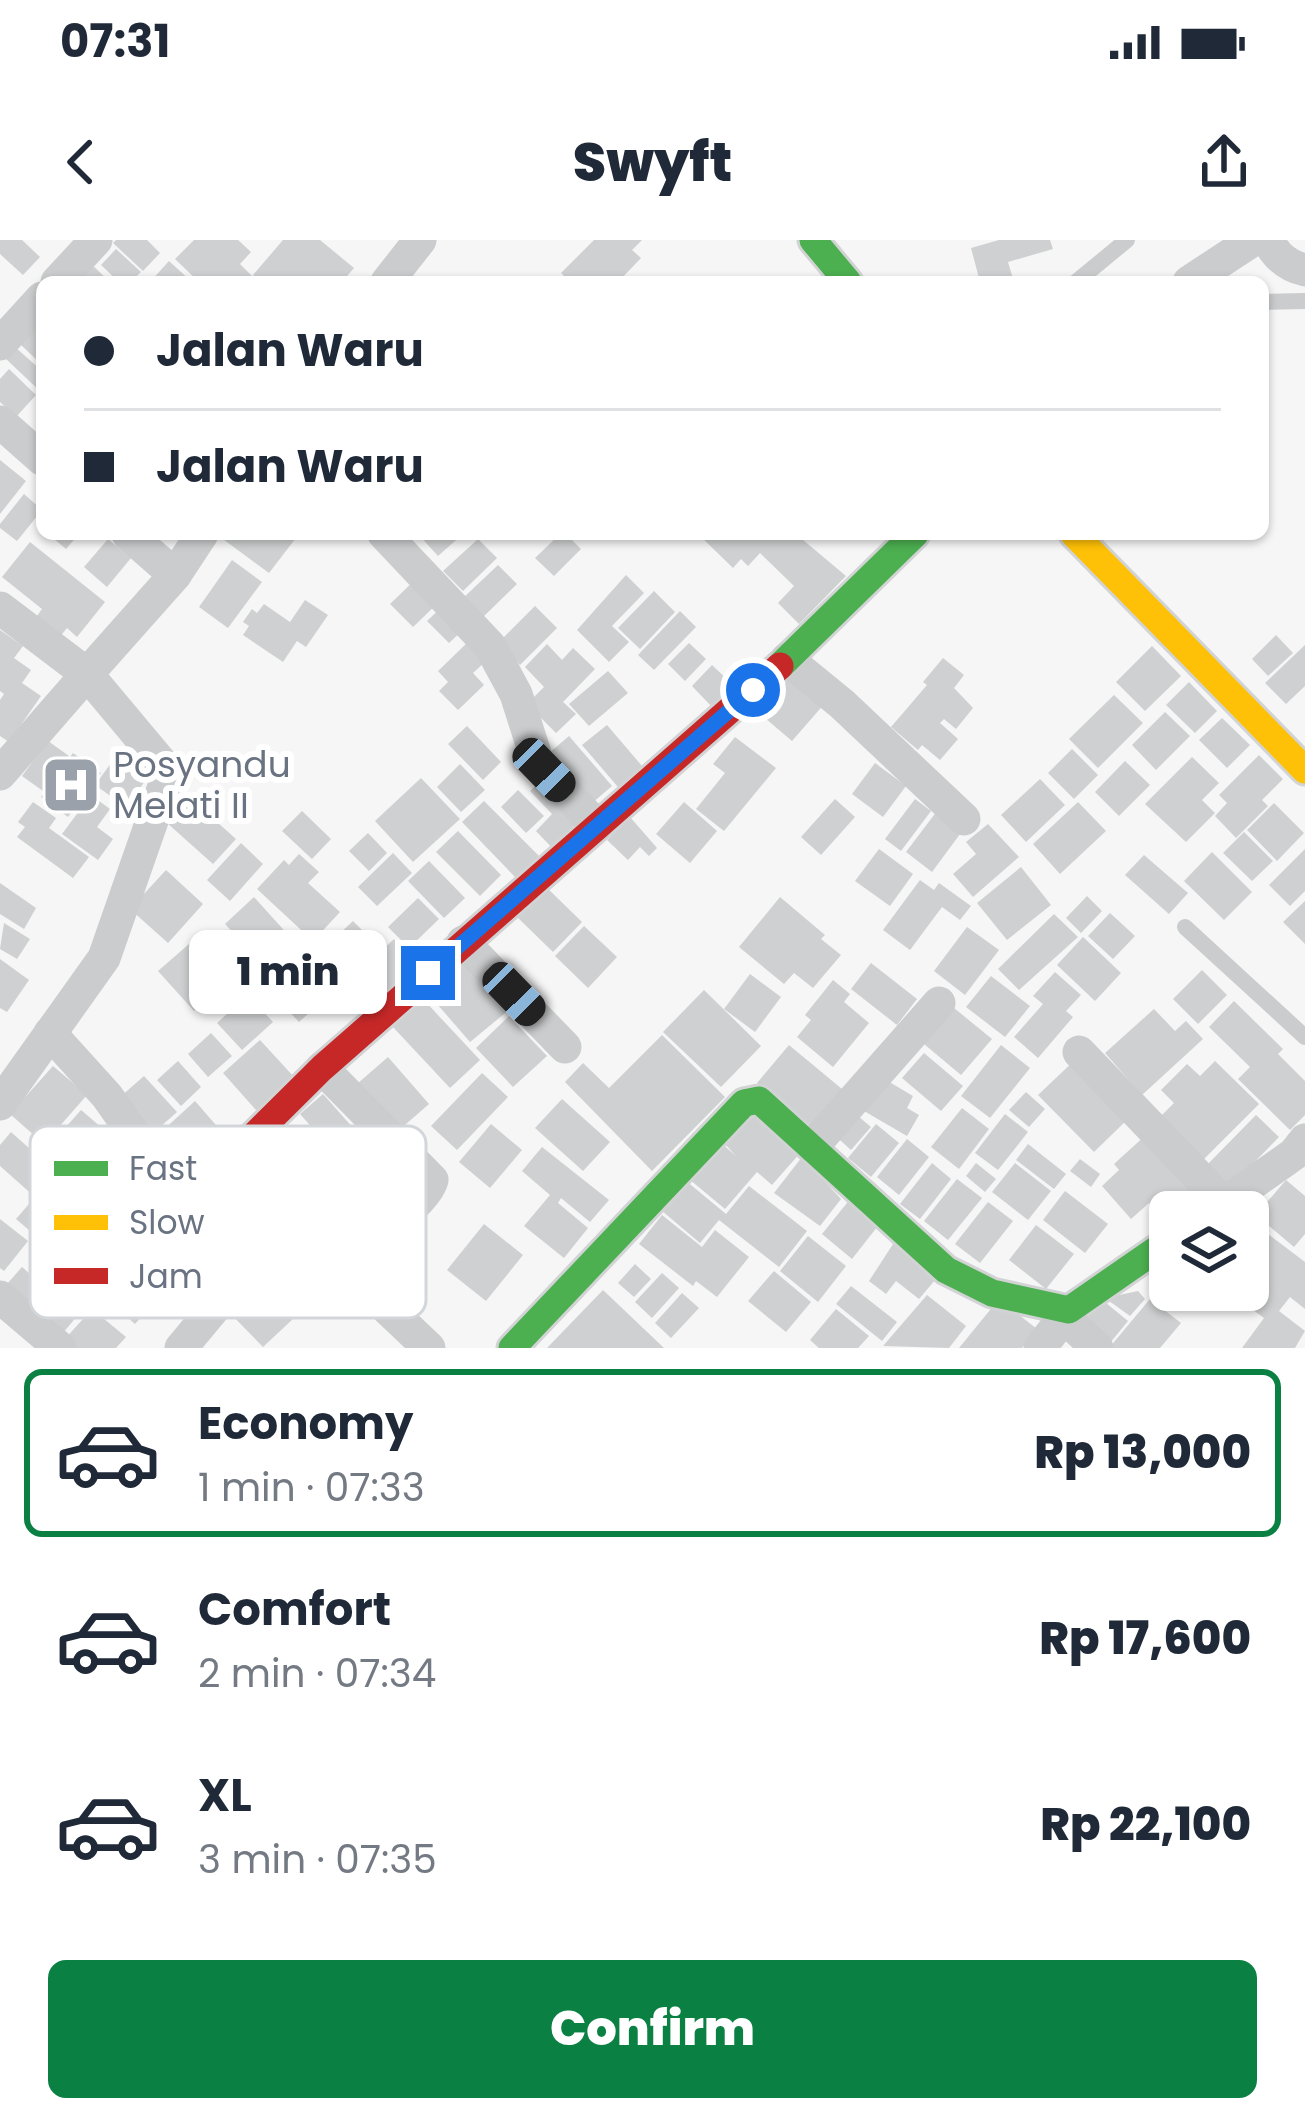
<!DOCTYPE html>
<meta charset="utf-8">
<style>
body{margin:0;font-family:Poppins,sans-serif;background:#f2f2f3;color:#1f2937;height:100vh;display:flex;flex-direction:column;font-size:45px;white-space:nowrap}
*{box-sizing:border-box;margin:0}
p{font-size:39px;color:#747a83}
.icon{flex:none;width:66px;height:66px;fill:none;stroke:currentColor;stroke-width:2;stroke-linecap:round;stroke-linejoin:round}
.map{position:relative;height:1108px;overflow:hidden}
.sheet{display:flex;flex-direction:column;background:#fff;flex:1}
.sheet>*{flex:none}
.guide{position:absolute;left:36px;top:36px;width:1233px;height:264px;border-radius:18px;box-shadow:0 3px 9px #0004;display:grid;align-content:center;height:264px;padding:0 48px;background:#fff}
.fabs{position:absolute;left:1149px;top:951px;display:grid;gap:24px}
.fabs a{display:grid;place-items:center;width:120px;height:120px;border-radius:18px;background:#fff;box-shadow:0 3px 9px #0004;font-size:60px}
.end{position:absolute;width:54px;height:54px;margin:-27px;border:15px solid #1a73e8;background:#fff;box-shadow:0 0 0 6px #fff}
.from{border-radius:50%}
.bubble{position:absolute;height:84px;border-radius:18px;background:#fff;box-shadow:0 3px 9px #0004;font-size:39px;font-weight:800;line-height:84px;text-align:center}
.car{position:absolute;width:36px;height:72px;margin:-36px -18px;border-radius:15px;box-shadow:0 0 9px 3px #0007;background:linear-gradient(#222 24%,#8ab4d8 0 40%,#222 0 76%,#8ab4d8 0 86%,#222 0)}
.guide b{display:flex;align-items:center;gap:42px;height:114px;font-size:45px}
.guide b+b{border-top:3px solid #e0e1e3}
.guide i{width:30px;height:30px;background:#1f2937}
ul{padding:21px 0 0;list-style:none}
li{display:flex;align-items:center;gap:36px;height:168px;margin:0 24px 18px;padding:0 24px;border:6px solid transparent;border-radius:18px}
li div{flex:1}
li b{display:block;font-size:45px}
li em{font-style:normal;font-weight:800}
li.selected{border-color:#0b8043}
li>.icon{width:108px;height:108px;stroke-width:1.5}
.cta{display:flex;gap:24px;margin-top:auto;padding:24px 48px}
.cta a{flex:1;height:138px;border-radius:18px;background:#0b8043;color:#fff;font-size:48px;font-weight:800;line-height:138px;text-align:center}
.status{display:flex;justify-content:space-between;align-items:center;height:84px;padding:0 60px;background:#fff;direction:ltr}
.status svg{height:33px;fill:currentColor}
header{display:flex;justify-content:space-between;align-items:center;height:156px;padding:0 48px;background:#fff;font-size:54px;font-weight:800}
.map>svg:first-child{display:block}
.building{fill:#cfd0d1}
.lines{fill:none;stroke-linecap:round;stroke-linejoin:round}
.fast-casing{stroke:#d2d3d4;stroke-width:33}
.slow-casing{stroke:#d2d3d4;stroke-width:33}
.jam-casing{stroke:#d2d3d4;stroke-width:33}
.lane{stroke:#cbcccd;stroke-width:16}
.street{stroke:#cbcccd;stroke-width:33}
.fast{stroke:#4caf50;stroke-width:27}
.slow{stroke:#ffc107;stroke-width:27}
.jam{stroke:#c62828;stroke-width:27}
.route{stroke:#1a73e8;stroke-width:15}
.labels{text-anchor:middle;stroke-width:12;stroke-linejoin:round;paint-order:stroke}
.poi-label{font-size:36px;fill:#6a7382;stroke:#fff;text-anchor:start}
.key{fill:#fff;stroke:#d2d5da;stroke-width:3}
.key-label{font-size:33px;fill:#6a7382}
</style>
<div class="status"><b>07:31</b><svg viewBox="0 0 49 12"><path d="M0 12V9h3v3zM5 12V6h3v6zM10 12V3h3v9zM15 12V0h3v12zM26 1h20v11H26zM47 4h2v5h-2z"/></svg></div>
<header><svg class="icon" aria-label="back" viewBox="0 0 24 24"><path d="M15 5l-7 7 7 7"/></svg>Swyft<svg class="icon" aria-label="share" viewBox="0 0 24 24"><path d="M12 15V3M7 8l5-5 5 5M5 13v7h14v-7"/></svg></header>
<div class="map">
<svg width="1305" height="1108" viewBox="0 0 1305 1108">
<rect width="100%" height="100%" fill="#f6f6f6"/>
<!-- building -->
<g class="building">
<path d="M0 0H22L40 17 23 35 0 14Z"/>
<path d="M116 0H147L160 13 143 31 113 3Z"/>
<path d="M194 0H238L251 12 240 24 252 36 247 42H231L226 37 222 42H199L175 19Z"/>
<path d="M283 0H320L354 28 342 42H262L253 35Z"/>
<path d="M594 0H642L632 10 641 18 618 42H570L561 33Z"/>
<path d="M999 0H1050L1053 9 1008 22 1014 42H980L971 8Z"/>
<path d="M116 9 141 32 131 42H119L101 25Z"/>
<path d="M87 20 110 42H79Z"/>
<path d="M169 21 192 42H150Z"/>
<path d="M38 82 42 86V125L19 103Z"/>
<path d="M15 107 42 131V153L5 118Z"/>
<path d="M9 129 36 155 16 177 0 162V139Z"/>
<path d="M0 220 26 241 0 274Z"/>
<path d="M24 254 42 270 17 301 0 288V284Z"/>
<path d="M48 294H79L66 309Z"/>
<path d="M216 294H299L269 333Z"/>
<path d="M418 294H463L438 316Z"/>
<path d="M560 294H566L581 309 554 336 535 318Z"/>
<path d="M698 294H796L846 336 799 384 778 363 794 346 760 313 748 326 741 319 733 328Z"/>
<path d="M108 299 131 318 107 347 84 327Z"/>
<path d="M478 299 497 318 463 351 443 331Z"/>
<path d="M30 302 105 362 77 397 67 388 58 399 34 380 42 369 2 337Z"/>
<path d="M232 320 262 342 228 388 199 367Z"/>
<path d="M498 325 517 344 480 380 460 361Z"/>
<path d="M626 335 644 353 612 386 629 402 609 422 577 390Z"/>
<path d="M417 338 440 361 413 387 390 364Z"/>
<path d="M654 351 675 372 640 409 618 388Z"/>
<path d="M305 360 328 375 306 407 297 401 283 422 243 395 249 386 243 382 252 369 257 373 264 364 290 382Z"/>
<path d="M445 364 467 386 449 403 427 381Z"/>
<path d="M535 366 557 388 520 425 498 403Z"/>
<path d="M680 371 696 387 654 430 638 415Z"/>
<path d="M0 390 23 406 14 418 31 430 22 443 41 456 9 502 0 496V460L4 454 0 451Z"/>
<path d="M1276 395 1293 413 1268 436 1252 419Z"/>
<path d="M468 402 486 421 473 433 484 445 458 470 439 451 448 442 438 431Z"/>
<path d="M689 403 706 419 685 441 668 424Z"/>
<path d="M547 404 562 420 573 408 595 429 563 462 576 474 556 493 527 464 544 447 525 427Z"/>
<path d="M1305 405V446L1286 464 1265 443Z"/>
<path d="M1152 406 1181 436 1145 471 1116 442Z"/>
<path d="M943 418 964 435 954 448 973 468 956 489 944 479 940 483 958 499 940 520 922 505 918 510 891 487 927 445 923 442Z"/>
<path d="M712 425 733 445 712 467 692 446Z"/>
<path d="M788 429 826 462 792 501 753 468Z"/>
<path d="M608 431 628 453 589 486 569 464Z"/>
<path d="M1189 442 1217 471 1195 493 1166 465Z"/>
<path d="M1114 455 1143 483 1098 528 1069 499Z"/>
<path d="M1165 472 1190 496 1156 530 1132 505Z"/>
<path d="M1222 478 1250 505 1227 528 1199 500Z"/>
<path d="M607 485 648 533 624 554 582 505Z"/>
<path d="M467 486 501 522 483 540 448 504Z"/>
<path d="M569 496 612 546 584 570 541 520Z"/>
<path d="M735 497 776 528 724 591 696 569 725 533 713 524Z"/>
<path d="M48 501 69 516 43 551 22 536Z"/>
<path d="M1072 509 1098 535 1074 559 1048 533Z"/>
<path d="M120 511 151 533 126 567 95 545Z"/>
<path d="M73 513 101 533 68 577 41 557Z"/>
<path d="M1259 515 1283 539 1262 560 1268 566 1236 598 1215 576 1227 563 1219 555Z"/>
<path d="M1192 517 1219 543 1202 560 1215 573 1186 602 1145 564Z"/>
<path d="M1125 521 1150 545 1119 576 1095 552Z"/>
<path d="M875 523 906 546 883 577 852 554Z"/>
<path d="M460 524 485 550 461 572 437 547Z"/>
<path d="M421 538 460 579 413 622 375 581Z"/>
<path d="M1040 539 1065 565 1026 602 1001 575Z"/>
<path d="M542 540 585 584 556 612 536 591 552 574 530 551Z"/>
<path d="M518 550 544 576 526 593 501 567Z"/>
<path d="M91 555 110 569 97 587 113 599 98 620 62 594Z"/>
<path d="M189 557 236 599 213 624 166 582Z"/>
<path d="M835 559 855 577 821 615 801 597Z"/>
<path d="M915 559 931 571 901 611 885 599Z"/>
<path d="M484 561 539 616 516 638 462 582Z"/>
<path d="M33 562 56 578 49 588 89 617 73 638 17 597 25 587 18 582Z"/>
<path d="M684 562 717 591 690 623 656 594Z"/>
<path d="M1078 562 1106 591 1060 634 1033 604Z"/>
<path d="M1274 563 1304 593 1277 621 1247 590Z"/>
<path d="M302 571 331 599 312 619 282 591Z"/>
<path d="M937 571 963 590 932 632 906 612Z"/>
<path d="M630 577 657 608 649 616 640 607 628 620 607 600Z"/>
<path d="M988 584 1019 617 973 657 953 634 976 614 966 602Z"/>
<path d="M458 591 501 635 480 656 436 612Z"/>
<path d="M1244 592 1273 621 1252 641 1223 613Z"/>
<path d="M368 593 387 613 369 631 349 611Z"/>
<path d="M241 603 263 624 230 661 207 640Z"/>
<path d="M879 609 913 634 890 666 855 641Z"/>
<path d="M1305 609V651L1290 666 1269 645Z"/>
<path d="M1212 612 1252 652 1224 680 1184 641Z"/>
<path d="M393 613 412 633 377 666 358 647Z"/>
<path d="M299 614 319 632 308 643 340 672 313 701 257 649 284 620 289 625Z"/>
<path d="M1144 615 1188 653 1169 674 1125 635Z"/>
<path d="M429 621 465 658 444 678 408 641Z"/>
<path d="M1021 627 1051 665 1007 700 977 663Z"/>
<path d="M166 630 203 664 168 703 130 669Z"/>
<path d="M920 640 934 650 939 643 971 666 960 680 942 667 910 710 883 690Z"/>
<path d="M0 643 36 668 24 689 0 674Z"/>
<path d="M543 644 582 682 553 712 514 674Z"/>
<path d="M1087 656 1102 671 1081 693 1066 678Z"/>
<path d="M254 657 291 698 262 724 225 684Z"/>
<path d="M780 657 825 695 821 699 841 715 813 748 794 733 784 744 739 707Z"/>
<path d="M418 658 439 679 409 708 388 687Z"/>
<path d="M1305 661V704L1283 682Z"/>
<path d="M1110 673 1135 696 1113 719 1088 696Z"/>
<path d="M1054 674 1078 697 1019 750 998 729Z"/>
<path d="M353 681 376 704 340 738 318 714Z"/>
<path d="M4 683 30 699 17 719 0 709Z"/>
<path d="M584 686 617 717 588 748 555 716Z"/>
<path d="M967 687 999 710 965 755 934 731Z"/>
<path d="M1083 697 1121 733 1095 761 1057 725Z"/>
<path d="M394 699 424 731 383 769 353 737Z"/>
<path d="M189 704 225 742 194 771 158 731Z"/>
<path d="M464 716 510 769 470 802 425 750Z"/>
<path d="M0 719 29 740 7 772 0 768Z"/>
<path d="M316 720 339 746 299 782 275 757Z"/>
<path d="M871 723 917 759 897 785 851 749Z"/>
<path d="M1202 730 1227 755 1198 784 1173 759Z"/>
<path d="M1055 732 1081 755 1066 771 1073 777 1038 818 1014 797 1043 764 1033 756Z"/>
<path d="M750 734 781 757 755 792 724 769Z"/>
<path d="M991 736 1030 766 1005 797 966 767Z"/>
<path d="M833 740 850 754 844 762 869 783 833 827 797 797 811 780 805 775Z"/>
<path d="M704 750 761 806 721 847 663 792Z"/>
<path d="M248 755 273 782 242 810 217 783Z"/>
<path d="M422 758 480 820 450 848 392 786Z"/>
<path d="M1234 761 1283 809 1278 814 1305 841V875L1290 890 1238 839 1250 827 1209 787Z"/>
<path d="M954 768 992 799 961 835 924 804Z"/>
<path d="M1154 769 1175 791 1186 781 1203 799 1142 855 1105 813Z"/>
<path d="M509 776 547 816 513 847 476 808Z"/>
<path d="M211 793 232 816 208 837 188 814Z"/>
<path d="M662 795 725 857 652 931 565 842 583 823 609 848Z"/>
<path d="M260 800 294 837 257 871 223 833Z"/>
<path d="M789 805 842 849 810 887 757 843Z"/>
<path d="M1001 805 1030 828 990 878 961 856Z"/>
<path d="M924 813 963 846 941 871 902 838Z"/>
<path d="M388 817 429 864 398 891 357 844Z"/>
<path d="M1076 819 1132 875 1094 912 1038 855Z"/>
<path d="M178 821 201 847 181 866 157 840Z"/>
<path d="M1215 821 1259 864 1195 928 1152 885 1174 863 1161 850 1187 824 1200 836Z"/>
<path d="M53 826 87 855 44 904 10 874Z"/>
<path d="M482 833 508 857 457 910 431 886Z"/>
<path d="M144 836 177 872 152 894 119 858Z"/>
<path d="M886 840 913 856 907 868 919 875 907 896 864 871Z"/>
<path d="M1026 852 1045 869 1029 887 1009 870Z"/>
<path d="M323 854 354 889 331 909 300 874Z"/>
<path d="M562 859 610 902 583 931 535 888Z"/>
<path d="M195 861 229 900 183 942 148 904Z"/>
<path d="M962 868 989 889 959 929 931 907Z"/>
<path d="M81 870 115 899 83 935 50 905Z"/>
<path d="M851 870 871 887 851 910 831 892Z"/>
<path d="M753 871 801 912 772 945 757 932 725 969 689 939 720 902 736 916 724 903Z"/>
<path d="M1005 874 1028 892 998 930 975 913Z"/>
<path d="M1256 875 1279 897 1226 951 1203 929Z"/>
<path d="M491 884 522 910 490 948 459 922Z"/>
<path d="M876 884 899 903 871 937 848 918Z"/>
<path d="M304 886 323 908 305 925 285 903Z"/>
<path d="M11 892 76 950 36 996 16 979 35 957 0 926V905Z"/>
<path d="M1147 894 1201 954 1181 972H1170V986L1149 963 1131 979 1102 946 1119 930 1114 924Z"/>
<path d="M907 899 929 917 899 955 877 937Z"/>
<path d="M1028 904 1066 934 1054 949 1016 920Z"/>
<path d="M542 907 609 960 590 982 561 958 558 963 588 988 564 1018 524 986 550 955 522 931Z"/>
<path d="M802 917 841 959 820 986 774 953Z"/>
<path d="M1080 919 1100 934 1091 947 1070 931Z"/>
<path d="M932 923 951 939 920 979 900 964Z"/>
<path d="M976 923 996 939 985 952 966 936Z"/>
<path d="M1015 923 1051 951 1028 980 992 952Z"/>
<path d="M679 935 726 974 749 946 807 991 779 1027 719 980 700 1003 655 965Z"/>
<path d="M957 939 982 958 948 1000 924 981Z"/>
<path d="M1286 940 1305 956V994L1294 1007 1256 975Z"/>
<path d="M1065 951 1108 984 1085 1013 1043 980Z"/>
<path d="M851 958 881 982 852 1019 822 994Z"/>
<path d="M988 962 1013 981 980 1023 955 1004Z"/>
<path d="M662 975 702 1007 715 990 749 1017 717 1057 696 1041 693 1046 639 1004Z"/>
<path d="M0 979 28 1001 4 1031 0 1028Z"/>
<path d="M1248 979 1305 1022V1069L1290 1057 1279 1071 1305 1091 1295 1108H1242L1264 1078 1249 1067 1265 1046 1248 1033Z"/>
<path d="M484 984 523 1015 486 1061 447 1030Z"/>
<path d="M1036 985 1074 1014 1046 1049 1009 1020Z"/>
<path d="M189 994 214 1015 185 1047 209 1067 193 1086 170 1066 179 1056 153 1034Z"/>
<path d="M808 996 846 1026 818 1062 780 1031Z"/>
<path d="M897 998 941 1033 919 1059 896 1041 886 1054 869 1041Z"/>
<path d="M57 1017 97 1052 58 1099 42 1084 62 1061 58 1057 35 1083 0 1052 22 1027 37 1040Z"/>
<path d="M134 1020 167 1049 135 1084 103 1056Z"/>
<path d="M635 1024 651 1039 634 1057 618 1043Z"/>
<path d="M1170 1024V1050H1192L1176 1069 1150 1048Z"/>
<path d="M774 1031 811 1062 786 1092 748 1061Z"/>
<path d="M662 1033 679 1048 652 1078 635 1062Z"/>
<path d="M256 1039 294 1078 263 1107 225 1068Z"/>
<path d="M851 1046 897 1082 882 1101 836 1064Z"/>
<path d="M603 1050 664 1108H547Z"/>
<path d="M1138 1051 1145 1059 1130 1076 1105 1058Z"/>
<path d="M682 1053 699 1068 671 1098 655 1083Z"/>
<path d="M1095 1054 1128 1081 1110 1103 1077 1076Z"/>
<path d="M927 1055 966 1086 949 1108 883 1106Z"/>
<path d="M999 1059 1037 1089 1022 1108H959Z"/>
<path d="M1150 1059 1181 1083 1160 1108H1109Z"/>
<path d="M92 1069 126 1097 116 1108H73L64 1100Z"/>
<path d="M836 1069 869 1096 858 1108H819L810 1100Z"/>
</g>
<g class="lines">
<defs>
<g id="fast">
<path d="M813 0 848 42"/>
<path d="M780 426 915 294"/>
<path d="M512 1108 744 863 759 860 946 1030 992 1053 1069 1070 1170 1000"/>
</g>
<path id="slow" d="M1074 294 1305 530"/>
<path id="jam" d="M188 961 322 828 780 426"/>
</defs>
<!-- fast casing -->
<use href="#fast" class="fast-casing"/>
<!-- slow casing -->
<use href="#slow" class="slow-casing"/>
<!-- jam casing -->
<use href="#jam" class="jam-casing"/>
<!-- lane -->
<g class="lane">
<path d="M1076 42 1127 0"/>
<path d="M1263 62 1305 61"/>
<path d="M1185 687 1305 797"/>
</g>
<!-- street -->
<g class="street">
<path d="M1268 0C1276 16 1287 26 1305 30"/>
<path d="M57 42 96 0"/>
<path d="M387 42 420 0"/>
<path d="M1189 42 1253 0"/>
<path d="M0 104 42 58"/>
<path d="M0 182 42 219"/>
<path d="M128 294 175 335"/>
<path d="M384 294 490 406 516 454 538 523 596 585"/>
<path d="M0 368 87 434 0 534"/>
<path d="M787 419 842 464 964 579"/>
<path d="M463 702 565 807"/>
<path d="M50 793 107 856 157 927 188 961 270 1031 283 1030 317 1002 429 1108"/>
<path d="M1079 812 1225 964"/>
<path d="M322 828 432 940C426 964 363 1006 341 1024"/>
<path d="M0 864 104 718 169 532 87 434 175 335 202 294"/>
<path d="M813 906 939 763"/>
<path d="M1212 972 1294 914 1305 900"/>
<path d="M0 1057 60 1108"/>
<path d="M1069 1070 1064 1077 1097 1108"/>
<path d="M181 1108 255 1019"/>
<path d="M1040 1108 1064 1077"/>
</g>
<!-- fast -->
<use href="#fast" class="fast"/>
<!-- slow -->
<use href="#slow" class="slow"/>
<!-- jam -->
<use href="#jam" class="jam"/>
</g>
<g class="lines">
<!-- route -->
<path class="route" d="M428 733 753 450"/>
</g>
<!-- icons -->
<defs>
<symbol id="hospital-square" viewBox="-11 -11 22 22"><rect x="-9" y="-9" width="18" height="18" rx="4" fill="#9ba1ab" stroke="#fff"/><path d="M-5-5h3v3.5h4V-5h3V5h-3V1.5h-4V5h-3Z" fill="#fff"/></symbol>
</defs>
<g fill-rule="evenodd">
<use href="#hospital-square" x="38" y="512" width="66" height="66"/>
</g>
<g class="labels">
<!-- poi labels -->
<g class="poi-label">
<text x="113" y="537">Posyandu<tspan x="113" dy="41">Melati II</tspan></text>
</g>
</g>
<!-- legend -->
<rect x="30" y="886" width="396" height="192" rx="18" class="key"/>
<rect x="54" y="921" width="54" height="15" fill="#4caf50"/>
<rect x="54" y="975" width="54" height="15" fill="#ffc107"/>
<rect x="54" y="1028" width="54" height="16" fill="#c62828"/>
<g class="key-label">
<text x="129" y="940">Fast</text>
<text x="129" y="994">Slow</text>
<text x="129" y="1048">Jam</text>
</g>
</svg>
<div class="fabs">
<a><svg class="icon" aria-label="layers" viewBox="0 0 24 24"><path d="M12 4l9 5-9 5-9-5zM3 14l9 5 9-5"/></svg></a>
</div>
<i class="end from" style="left:753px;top:450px"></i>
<i class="end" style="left:428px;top:733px"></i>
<div class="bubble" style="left:189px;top:690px;width:198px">1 min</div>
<i class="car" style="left:544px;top:530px;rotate:136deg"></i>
<i class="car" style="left:514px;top:754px;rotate:136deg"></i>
<div class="guide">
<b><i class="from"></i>Jalan Waru</b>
<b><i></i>Jalan Waru</b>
</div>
</div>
<section class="sheet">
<ul>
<li class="selected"><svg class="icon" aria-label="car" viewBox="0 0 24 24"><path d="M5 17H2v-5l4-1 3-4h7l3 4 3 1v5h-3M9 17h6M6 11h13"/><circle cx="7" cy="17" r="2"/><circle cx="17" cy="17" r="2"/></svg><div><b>Economy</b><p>1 min · 07:33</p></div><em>Rp 13,000</em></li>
<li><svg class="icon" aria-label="car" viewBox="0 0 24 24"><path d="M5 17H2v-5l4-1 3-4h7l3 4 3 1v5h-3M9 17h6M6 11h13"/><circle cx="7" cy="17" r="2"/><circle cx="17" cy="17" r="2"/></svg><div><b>Comfort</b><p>2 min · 07:34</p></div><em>Rp 17,600</em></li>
<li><svg class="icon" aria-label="car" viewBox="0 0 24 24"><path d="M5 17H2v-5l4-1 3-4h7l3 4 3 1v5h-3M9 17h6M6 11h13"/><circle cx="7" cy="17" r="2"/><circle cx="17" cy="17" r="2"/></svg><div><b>XL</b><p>3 min · 07:35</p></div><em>Rp 22,100</em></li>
</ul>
<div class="cta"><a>Confirm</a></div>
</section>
